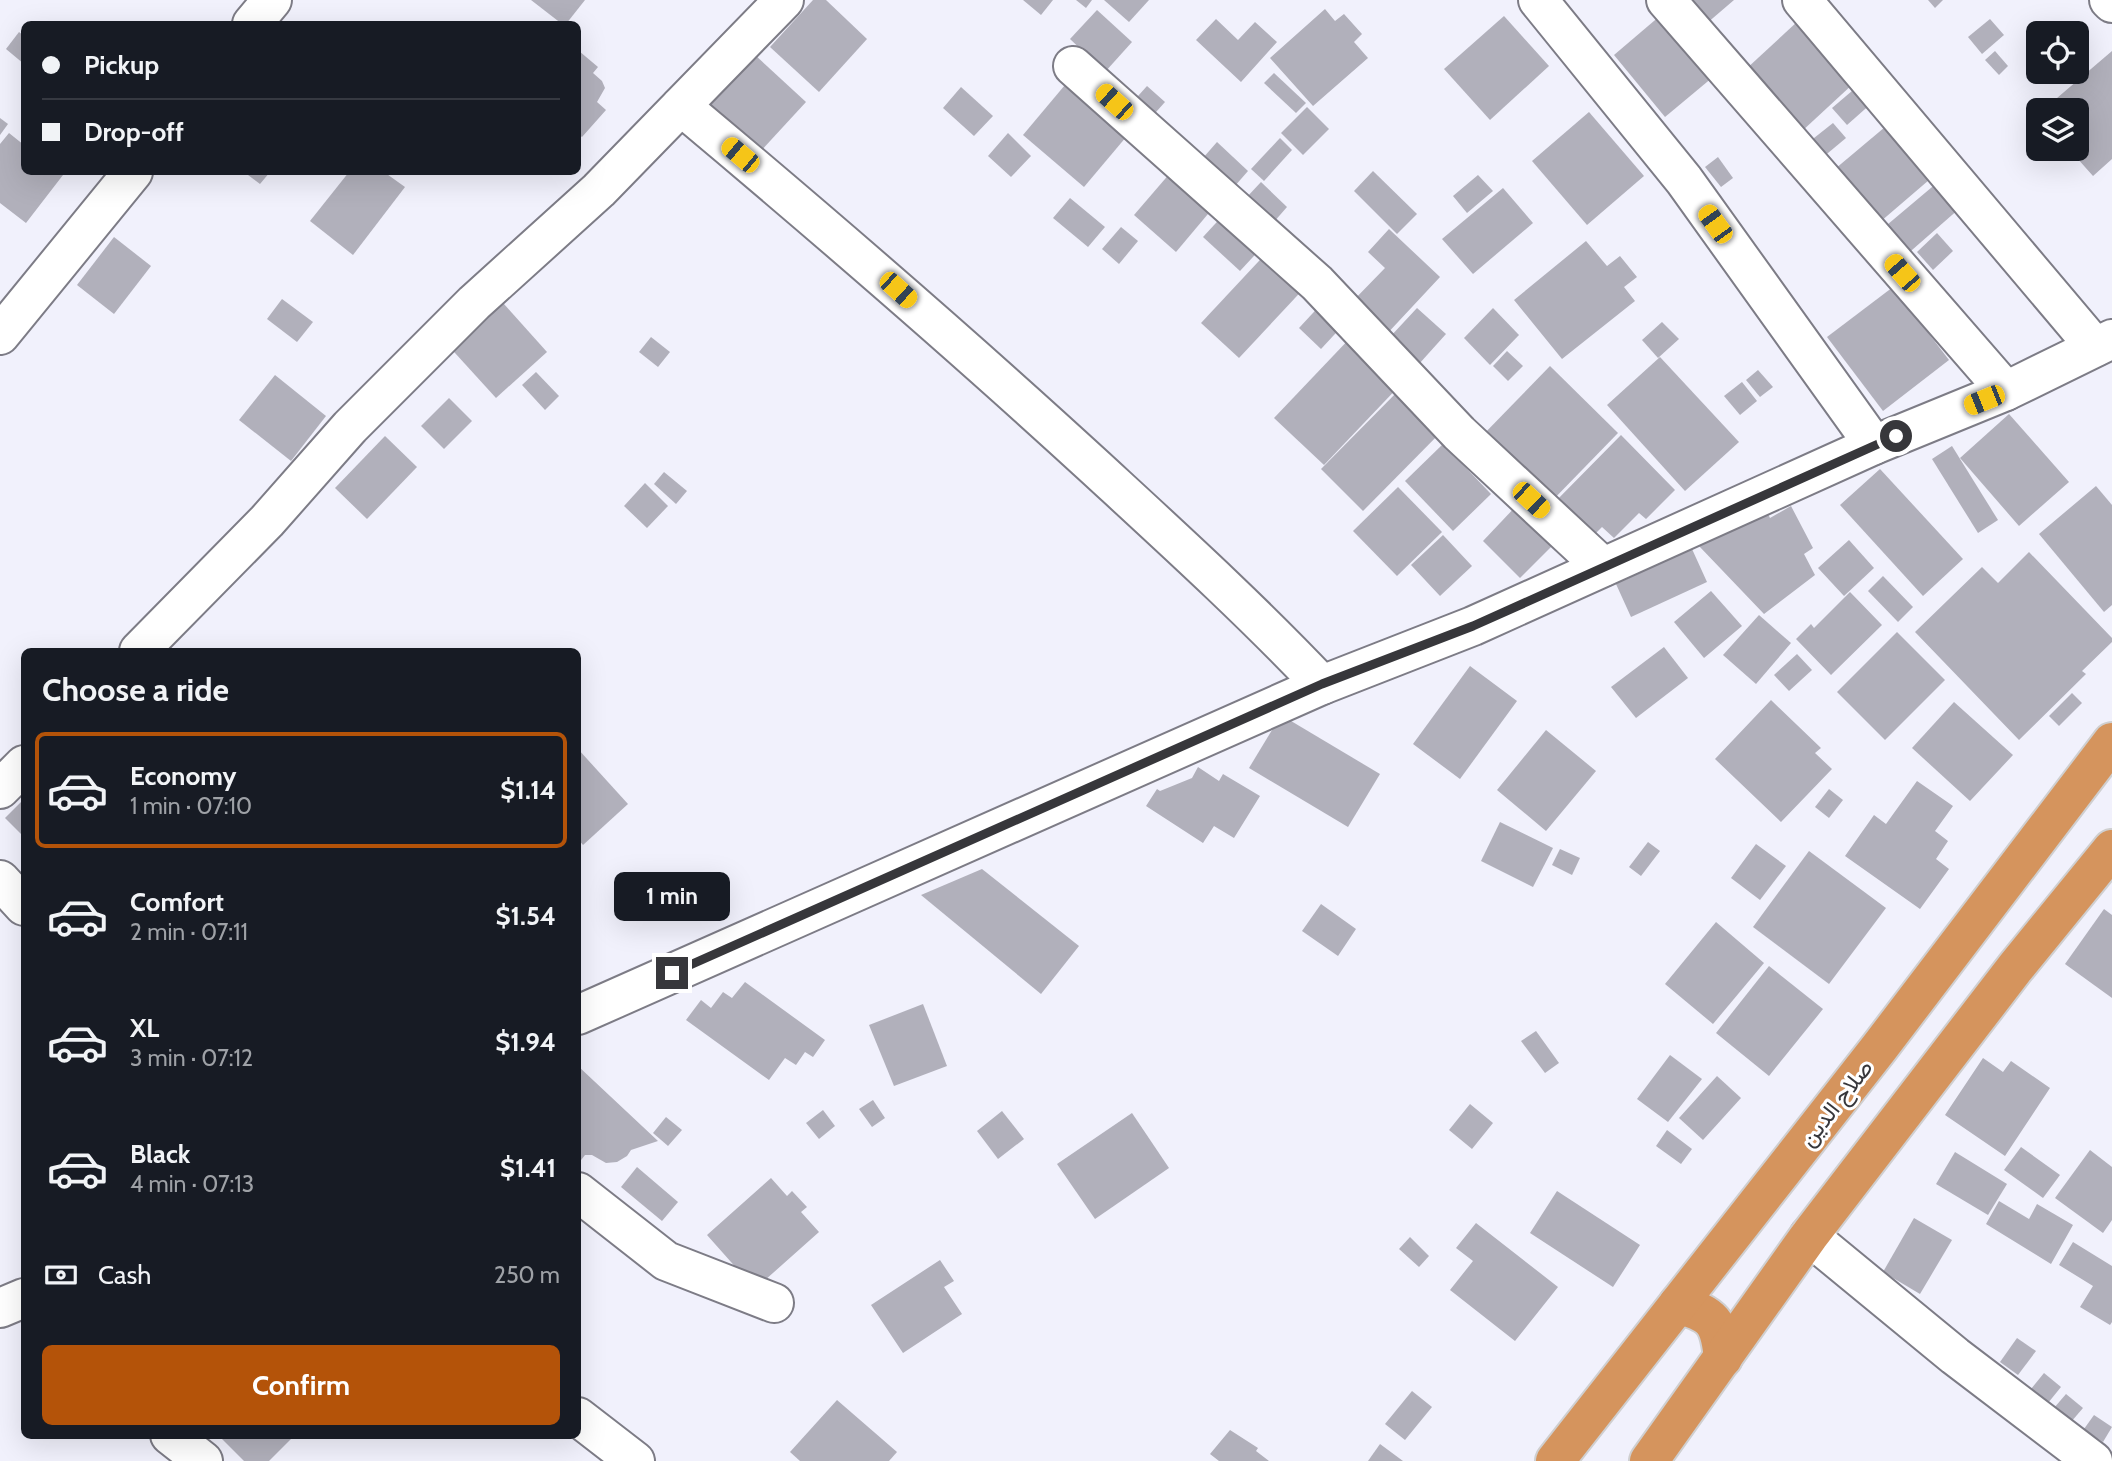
<!DOCTYPE html>
<meta charset="utf-8">
<style>
body{margin:0;font-family:Cabin,Vazirmatn,sans-serif;background:#20242c;color:#f1f3f6;height:100vh;display:flex;flex-direction:column;font-size:26px;white-space:nowrap}
*{box-sizing:border-box;margin:0}
p{font-size:23px;color:#9ea1a6}
.icon{flex:none;width:38px;height:38px;fill:none;stroke:currentColor;stroke-width:2;stroke-linecap:round;stroke-linejoin:round}
.map{position:relative;flex:1;overflow:hidden}
.drawer{position:absolute;left:21px;top:648px;width:560px;height:791px;display:flex;flex-direction:column;background:#171b24;border-radius:10px;box-shadow:0 7px 28px #0002}
.drawer>*{flex:none}
.banner{position:absolute;left:21px;top:21px;width:560px;height:154px;border-radius:10px;box-shadow:0 7px 28px #0002;display:grid;align-content:center;height:154px;padding:0 21px;background:#171b24}
.controls{position:absolute;left:2026px;top:21px;display:grid;gap:14px}
.controls a{display:grid;place-items:center;width:63px;height:63px;border-radius:10px;background:#171b24;box-shadow:0 7px 28px #0002;font-size:35px}
.end{position:absolute;width:32px;height:32px;margin:-16px;border:9px solid #37373b;background:#fff;box-shadow:0 0 0 4px #fff}
.from{border-radius:50%}
.bubble{position:absolute;height:49px;border-radius:10px;background:#171b24;box-shadow:0 7px 28px #0002;font-size:23px;font-weight:700;line-height:49px;text-align:center}
.car{position:absolute;width:21px;height:42px;margin:-21px -10px;border-radius:9px;box-shadow:0 0 5px 2px #0007;background:linear-gradient(#f5c518 24%,#345 0 40%,#f5c518 0 76%,#345 0 86%,#f5c518 0)}
.banner b{display:flex;align-items:center;gap:24px;height:66px;font-size:26px}
.banner b+b{border-top:2px solid #363941}
.banner i{width:18px;height:18px;background:#f1f3f6}
ul{padding:0;list-style:none}
li{display:flex;align-items:center;gap:21px;height:116px;margin:0 14px 10px;padding:0 7px;border:4px solid transparent;border-radius:10px}
li div{flex:1}
li b{display:block;font-size:26px}
li em{font-style:normal;font-weight:700}
li.current{border-color:#b45309}
li>.icon{width:63px;height:63px;stroke-width:1.5}
h2{padding:0 21px;font-size:32px;line-height:84px}
.pay{display:flex;align-items:center;gap:18px;height:77px;padding:0 21px;font-size:26px}
.pay p{margin-inline-start:auto}
.button{display:flex;gap:14px;margin-top:auto;padding:14px 21px}
.button a{flex:1;height:80px;border-radius:10px;background:#b45309;color:#fff;font-size:28px;font-weight:700;line-height:80px;text-align:center}
.map>svg:first-child{display:block}
.building{fill:#b1b0bb}
.lines{fill:none;stroke-linecap:round;stroke-linejoin:round}
.minor-casing{stroke:#7d7c86;stroke-width:42}
.highway-casing{stroke:#cfcfd0;stroke-width:42}
.minor{stroke:#fff;stroke-width:38}
.highway{stroke:#d5945d;stroke-width:38}
.route{stroke:#37373b;stroke-width:9}
.labels{text-anchor:middle;stroke-width:6;stroke-linejoin:round;paint-order:stroke}
.street-label{font-size:23px;fill:#37373b;stroke:#fff}
</style>
<div class="map">
<svg width="2112" height="1461" viewBox="0 0 2112 1461">
<rect width="100%" height="100%" fill="#f1f1fc"/>
<!-- building -->
<g class="building">
<path d="M531 0H585L566 24H562Z"/>
<path d="M813 0H826L867 39 819 92 770 47Z"/>
<path d="M1023 0H1053L1041 15Z"/>
<path d="M1076 0H1092L1086 8Z"/>
<path d="M1104 0H1149L1129 22Z"/>
<path d="M1673 0H1734L1699 30Z"/>
<path d="M1928 0H1943L1935 8Z"/>
<path d="M1325 9 1335 21 1344 14 1362 34 1354 42 1368 58 1313 106 1270 58Z"/>
<path d="M1097 10 1132 42 1105 72 1070 39Z"/>
<path d="M1661 15 1713 77 1665 117 1614 55Z"/>
<path d="M1504 16 1549 66 1490 120 1444 69Z"/>
<path d="M1216 19 1238 40 1255 22 1277 42 1241 82 1196 40Z"/>
<path d="M1990 19 2004 35 1982 54 1968 37Z"/>
<path d="M1798 21 1854 83 1801 132 1745 70Z"/>
<path d="M19 32 24 36V64L6 49Z"/>
<path d="M579 51 598 67 593 73 602 81 605 88 597 102 606 110 582 137 578 134Z"/>
<path d="M1995 51 2008 66 1999 75 1985 60Z"/>
<path d="M2112 51V159L2093 176 2069 149H2077V110H2043Z"/>
<path d="M754 54 806 102 759 153 707 105Z"/>
<path d="M1274 73 1306 103 1296 113 1264 83Z"/>
<path d="M1070 79 1132 130 1084 187 1023 135Z"/>
<path d="M1859 85 1873 102 1847 125 1832 108Z"/>
<path d="M1147 86 1165 102 1148 121 1130 105Z"/>
<path d="M961 87 993 116 974 136 943 108Z"/>
<path d="M1307 107 1329 129 1303 155 1281 133Z"/>
<path d="M1589 112 1644 176 1587 225 1532 161Z"/>
<path d="M0 118 8 124 0 135Z"/>
<path d="M1833 123 1846 138 1822 158 1809 142Z"/>
<path d="M1885 127 1929 180 1880 222 1835 169Z"/>
<path d="M9 133 24 145V172H59L63 175 26 223 0 203V144Z"/>
<path d="M1008 133 1031 156 1011 177 988 156Z"/>
<path d="M1280 138 1292 150 1264 181 1251 169Z"/>
<path d="M1217 142 1248 171 1234 187 1203 158Z"/>
<path d="M1718 157 1733 178 1721 187 1705 167Z"/>
<path d="M1373 171 1417 214 1397 234 1354 191Z"/>
<path d="M244 172H270L260 184Z"/>
<path d="M349 172H384L405 187 353 255 310 221Z"/>
<path d="M1171 172 1213 208 1176 252 1134 215Z"/>
<path d="M1478 175 1493 191 1467 213 1453 196Z"/>
<path d="M1261 182 1287 207 1273 223 1246 198Z"/>
<path d="M1938 182 1960 208 1904 257 1881 230Z"/>
<path d="M1503 188 1533 223 1473 274 1442 239Z"/>
<path d="M1070 198 1105 227 1088 247 1053 218Z"/>
<path d="M1227 211 1264 245 1240 271 1203 237Z"/>
<path d="M1121 227 1138 241 1119 264 1102 249Z"/>
<path d="M1389 229 1440 277 1384 337 1350 304 1385 268 1368 252Z"/>
<path d="M1937 233 1953 251 1933 270 1917 252Z"/>
<path d="M114 237 151 266 114 314 77 285Z"/>
<path d="M1586 241 1607 266 1620 256 1637 277 1624 287 1635 301 1562 359 1514 300Z"/>
<path d="M1272 247 1310 282 1239 358 1201 323Z"/>
<path d="M1893 287 1949 360 1883 411 1827 337Z"/>
<path d="M496 295 547 352 496 398 445 342Z"/>
<path d="M282 299 313 322 297 342 267 319Z"/>
<path d="M1325 300 1347 321 1321 349 1299 328Z"/>
<path d="M1417 308 1446 334 1419 364 1390 337Z"/>
<path d="M1493 308 1519 335 1490 365 1464 338Z"/>
<path d="M1662 322 1679 339 1658 358 1642 340Z"/>
<path d="M1353 335 1403 382 1324 465 1274 418Z"/>
<path d="M651 337 670 352 658 367 639 352Z"/>
<path d="M1507 351 1523 366 1508 381 1493 366Z"/>
<path d="M1660 357 1739 442 1685 491 1607 405Z"/>
<path d="M1550 366 1618 433 1548 505 1480 438Z"/>
<path d="M1758 370 1773 387 1760 397 1746 380Z"/>
<path d="M536 372 559 396 545 410 522 385Z"/>
<path d="M275 375 326 416 291 461 239 420Z"/>
<path d="M1742 382 1757 401 1740 415 1724 396Z"/>
<path d="M1404 385 1446 427 1363 511 1321 469Z"/>
<path d="M449 398 472 421 444 449 421 426Z"/>
<path d="M2009 414 2069 482 2019 526 1960 458Z"/>
<path d="M1621 435 1675 490 1646 519 1639 513 1614 538 1602 527 1586 543 1550 507Z"/>
<path d="M385 436 417 467 367 519 335 488Z"/>
<path d="M1443 444 1491 494 1453 531 1405 481Z"/>
<path d="M1952 446 1998 520 1978 533 1932 459Z"/>
<path d="M1880 469 1963 559 1923 596 1840 505Z"/>
<path d="M664 472 687 491 676 504 654 484Z"/>
<path d="M645 483 668 506 647 528 624 506Z"/>
<path d="M2096 486 2112 505V605L2104 612 2039 534Z"/>
<path d="M1398 487 1442 532 1397 576 1353 531Z"/>
<path d="M1518 504 1557 541 1520 578 1483 541Z"/>
<path d="M1791 506 1813 548 1804 554 1815 575 1764 614 1699 546 1766 510 1770 518Z"/>
<path d="M1443 535 1472 566 1440 596 1411 565Z"/>
<path d="M1849 540 1874 568 1844 596 1818 568Z"/>
<path d="M1692 549 1707 582 1631 617 1616 584Z"/>
<path d="M2029 552 2112 638V642L2082 671 2086 674 2019 740 1915 632 1982 567 1998 583Z"/>
<path d="M1883 576 1913 607 1898 622 1868 591Z"/>
<path d="M1711 591 1742 626 1704 658 1674 622Z"/>
<path d="M1850 592 1882 625 1831 675 1796 639 1811 624 1814 628Z"/>
<path d="M1759 615 1791 643 1756 684 1723 655Z"/>
<path d="M1897 632 1945 680 1885 740 1837 692Z"/>
<path d="M1664 647 1688 678 1636 718 1611 687Z"/>
<path d="M1797 654 1812 670 1789 691 1774 675Z"/>
<path d="M1470 666 1517 701 1460 779 1413 744Z"/>
<path d="M2072 693 2082 703 2059 726 2049 716Z"/>
<path d="M1771 700 1821 748 1815 753 1832 769 1781 822 1715 759Z"/>
<path d="M1954 702 2013 755 1970 801 1912 748Z"/>
<path d="M1281 715 1380 774 1348 827 1249 768Z"/>
<path d="M1546 730 1596 771 1546 831 1497 790Z"/>
<path d="M578 749 628 804 583 845 578 839Z"/>
<path d="M1198 767 1219 781 1223 774 1260 796 1234 838 1214 826 1203 843 1146 806 1157 789 1160 791 1192 778Z"/>
<path d="M1917 781 1953 806 1935 831 1948 841 1936 859 1949 869 1920 909 1845 856 1874 815 1886 824Z"/>
<path d="M1829 789 1843 800 1829 818 1815 807Z"/>
<path d="M24 799V837L5 818Z"/>
<path d="M1500 822 1553 848 1533 887 1481 861Z"/>
<path d="M1648 842 1660 851 1641 876 1629 867Z"/>
<path d="M1756 844 1786 866 1760 900 1731 878Z"/>
<path d="M1560 849 1580 858 1572 875 1552 865Z"/>
<path d="M1809 851 1886 908 1829 984 1753 927Z"/>
<path d="M982 869 1079 946 1041 994 921 895Z"/>
<path d="M1321 904 1356 929 1338 956 1302 931Z"/>
<path d="M2104 909 2112 915V998L2065 964Z"/>
<path d="M1716 922 1764 963 1713 1024 1665 984Z"/>
<path d="M1769 966 1823 1009 1769 1076 1716 1033Z"/>
<path d="M745 982 825 1040 813 1057 805 1052 796 1065 785 1058 769 1080 686 1020 701 1000 711 1008 723 992 732 998Z"/>
<path d="M923 1004 947 1066 894 1086 869 1025Z"/>
<path d="M1536 1031 1559 1063 1545 1073 1521 1041Z"/>
<path d="M1670 1055 1702 1079 1668 1122 1637 1099Z"/>
<path d="M1983 1058 2003 1072 2011 1061 2050 1088 2005 1156 1945 1115Z"/>
<path d="M578 1066 658 1141 631 1150 627 1156 617 1162 606 1163 592 1155H585L578 1164Z"/>
<path d="M1717 1076 1741 1098 1703 1140 1679 1118Z"/>
<path d="M873 1100 885 1118 872 1127 859 1109Z"/>
<path d="M1470 1104 1493 1123 1472 1149 1449 1130Z"/>
<path d="M823 1110 835 1126 819 1139 806 1123Z"/>
<path d="M1002 1111 1024 1139 998 1159 977 1131Z"/>
<path d="M1132 1113 1169 1168 1095 1219 1057 1164Z"/>
<path d="M666 1117 682 1130 668 1146 653 1133Z"/>
<path d="M1667 1130 1692 1149 1681 1164 1656 1146Z"/>
<path d="M2021 1147 2060 1175 2043 1198 2004 1170Z"/>
<path d="M2090 1150 2112 1167V1220L2103 1233 2055 1198Z"/>
<path d="M1955 1152 2007 1184 1988 1215 1936 1184Z"/>
<path d="M637 1167 678 1202 662 1221 621 1187Z"/>
<path d="M771 1178 787 1196 792 1191 807 1207 801 1212 819 1232 755 1289 707 1235Z"/>
<path d="M1557 1191 1640 1245 1613 1287 1530 1233Z"/>
<path d="M1999 1201 2029 1219 2037 1204 2073 1225 2051 1264 1986 1224Z"/>
<path d="M1914 1218 1952 1240 1920 1294 1883 1272Z"/>
<path d="M1476 1223 1558 1287 1515 1341 1450 1290 1473 1261 1456 1248Z"/>
<path d="M1410 1237 1429 1256 1419 1267 1399 1249Z"/>
<path d="M2073 1242 2112 1266V1322L2110 1325 2080 1307 2093 1286 2059 1265Z"/>
<path d="M940 1260 954 1281 944 1287 962 1314 903 1353 871 1305Z"/>
<path d="M2017 1338 2036 1351 2018 1375 2000 1362Z"/>
<path d="M2044 1373 2061 1387 2048 1403 2031 1389Z"/>
<path d="M1412 1391 1432 1407 1405 1440 1385 1424Z"/>
<path d="M2066 1394 2083 1408 2071 1422 2054 1408Z"/>
<path d="M837 1400 897 1452 889 1461H800L790 1452Z"/>
<path d="M2094 1415 2112 1427 2103 1442 2084 1429Z"/>
<path d="M1230 1430 1258 1448 1256 1451 1269 1461H1219L1210 1454Z"/>
<path d="M218 1435H295L269 1461H244Z"/>
<path d="M1380 1444 1403 1461H1368Z"/>
</g>
<g class="lines">
<defs>
<g id="minor">
<path d="M1538 0 1684 180 1874 445"/>
<path d="M1666 0 2006 391"/>
<path d="M1802 0 2095 347"/>
<path d="M2109 0 2112 3"/>
<path d="M252 24 272 0"/>
<path d="M1073 66 1317 283 1459 433 1603 567"/>
<path d="M681 106C822 224 961 344 1096 468 1173 539 1250 609 1322 685"/>
<path d="M0 335 133 172"/>
<path d="M139 651 267 521 350 427 474 303 599 190 784 0"/>
<path d="M0 789 24 765"/>
<path d="M0 880 24 906"/>
<path d="M578 1015 1322 685 1473 626 1874 445 2006 391 2112 339"/>
<path d="M578 1192 666 1261 774 1303"/>
<path d="M1809 1236 1955 1356 2093 1461"/>
<path d="M0 1308 24 1298"/>
<path d="M578 1417 635 1461"/>
<path d="M170 1435 203 1461"/>
</g>
<g id="highway">
<path d="M1678 1304C1714 1315 1719 1321 1723 1358"/>
<path d="M1555 1461 1879 1048 2112 742"/>
<path d="M1649 1461 1809 1236 2015 968 2112 849"/>
</g>
</defs>
<!-- minor casing -->
<use href="#minor" class="minor-casing"/>
<!-- highway casing -->
<use href="#highway" class="highway-casing"/>
<!-- minor -->
<use href="#minor" class="minor"/>
<!-- highway -->
<use href="#highway" class="highway"/>
</g>
<g class="lines">
<!-- route -->
<path class="route" d="M672 973 1322 684 1473 626 1896 436"/>
</g>
<g class="labels">
<!-- street labels -->
<g class="street-label">
<text transform="translate(1836 1103) rotate(-52)" y="8">صلاح الدين</text>
</g>
</g>
</svg>
<div class="controls">
<a><svg class="icon" aria-label="locate" viewBox="0 0 24 24"><circle cx="12" cy="12" r="6"/><path d="M12 2v4M12 18v4M2 12h4M18 12h4"/></svg></a>
<a><svg class="icon" aria-label="layers" viewBox="0 0 24 24"><path d="M12 4l9 5-9 5-9-5zM3 14l9 5 9-5"/></svg></a>
</div>
<i class="end from" style="left:1896px;top:436px"></i>
<i class="end" style="left:672px;top:973px"></i>
<div class="bubble" style="left:614px;top:872px;width:116px">1 min</div>
<i class="car" style="left:1114px;top:102px;rotate:312deg"></i>
<i class="car" style="left:740px;top:155px;rotate:310deg"></i>
<i class="car" style="left:1715px;top:224px;rotate:324deg"></i>
<i class="car" style="left:1902px;top:273px;rotate:319deg"></i>
<i class="car" style="left:898px;top:290px;rotate:132deg"></i>
<i class="car" style="left:1984px;top:400px;rotate:248deg"></i>
<i class="car" style="left:1531px;top:500px;rotate:133deg"></i>
<div class="banner">
<b><i class="from"></i>Pickup</b>
<b><i></i>Drop-off</b>
</div>
<section class="drawer">
<h2>Choose a ride</h2>
<ul>
<li class="current"><svg class="icon" aria-label="car" viewBox="0 0 24 24"><path d="M5 17H2v-5l4-1 3-4h7l3 4 3 1v5h-3M9 17h6M6 11h13"/><circle cx="7" cy="17" r="2"/><circle cx="17" cy="17" r="2"/></svg><div><b>Economy</b><p>1 min · 07:10</p></div><em>$1.14</em></li>
<li><svg class="icon" aria-label="car" viewBox="0 0 24 24"><path d="M5 17H2v-5l4-1 3-4h7l3 4 3 1v5h-3M9 17h6M6 11h13"/><circle cx="7" cy="17" r="2"/><circle cx="17" cy="17" r="2"/></svg><div><b>Comfort</b><p>2 min · 07:11</p></div><em>$1.54</em></li>
<li><svg class="icon" aria-label="car" viewBox="0 0 24 24"><path d="M5 17H2v-5l4-1 3-4h7l3 4 3 1v5h-3M9 17h6M6 11h13"/><circle cx="7" cy="17" r="2"/><circle cx="17" cy="17" r="2"/></svg><div><b>XL</b><p>3 min · 07:12</p></div><em>$1.94</em></li>
<li><svg class="icon" aria-label="car" viewBox="0 0 24 24"><path d="M5 17H2v-5l4-1 3-4h7l3 4 3 1v5h-3M9 17h6M6 11h13"/><circle cx="7" cy="17" r="2"/><circle cx="17" cy="17" r="2"/></svg><div><b>Black</b><p>4 min · 07:13</p></div><em>$1.41</em></li>
</ul>
<div class="pay"><svg class="icon" aria-label="cash" viewBox="0 0 24 24"><path d="M3 7h18v10H3z"/><circle cx="12" cy="12" r="2"/></svg>Cash<p>250 m</p></div>
<div class="button"><a>Confirm</a></div>
</section>
</div>
